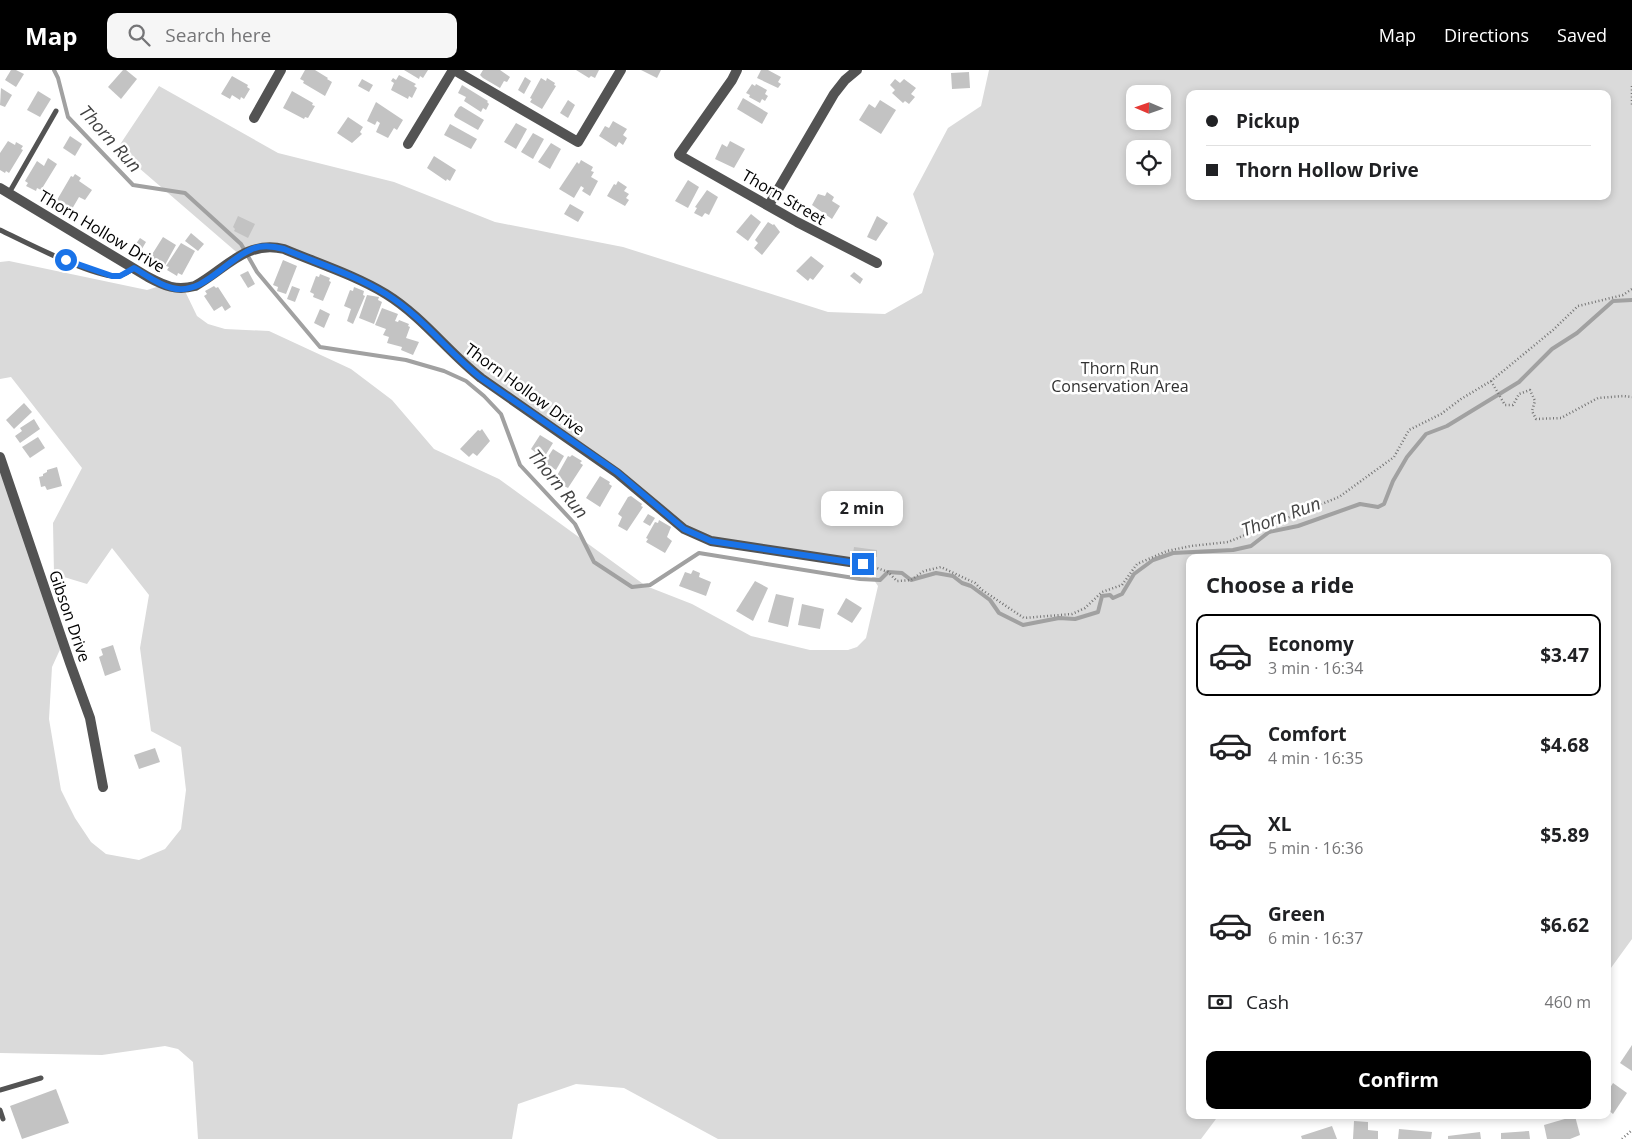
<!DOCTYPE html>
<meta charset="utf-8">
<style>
body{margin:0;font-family:"Open Sans",sans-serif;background:#f6f6f6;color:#202124;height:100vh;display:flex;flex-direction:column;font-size:19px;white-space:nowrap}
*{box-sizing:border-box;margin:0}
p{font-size:16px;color:#757577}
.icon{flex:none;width:28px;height:28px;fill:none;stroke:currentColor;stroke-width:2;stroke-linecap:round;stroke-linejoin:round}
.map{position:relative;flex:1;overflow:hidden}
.panel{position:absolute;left:1186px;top:484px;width:425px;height:565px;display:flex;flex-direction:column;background:#fff;border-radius:10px;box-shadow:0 2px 8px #0003}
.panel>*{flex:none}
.top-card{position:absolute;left:1186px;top:20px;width:425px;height:110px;border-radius:10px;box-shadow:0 2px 8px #0003;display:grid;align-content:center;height:110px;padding:0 20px;background:#fff}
.needle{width:32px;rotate:272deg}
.fabs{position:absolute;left:1126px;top:15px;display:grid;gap:10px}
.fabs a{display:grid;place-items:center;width:45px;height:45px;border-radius:10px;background:#fff;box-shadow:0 2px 8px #0003;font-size:25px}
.end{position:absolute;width:22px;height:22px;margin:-11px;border:6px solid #1a73e8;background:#fff;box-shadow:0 0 0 2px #fff}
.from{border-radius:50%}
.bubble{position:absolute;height:35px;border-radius:10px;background:#fff;box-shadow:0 2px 8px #0003;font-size:16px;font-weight:700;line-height:35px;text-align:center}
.top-card b{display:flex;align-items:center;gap:18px;height:48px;font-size:19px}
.top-card b+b{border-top:1px solid #e0e0e0}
.top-card i{width:12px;height:12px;background:#202124}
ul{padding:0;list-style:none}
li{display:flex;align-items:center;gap:15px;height:82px;margin:0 10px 8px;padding:0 10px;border:2px solid transparent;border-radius:10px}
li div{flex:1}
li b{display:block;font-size:19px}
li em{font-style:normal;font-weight:700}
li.current{border-color:#000}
li>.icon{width:45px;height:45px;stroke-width:1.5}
h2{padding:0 20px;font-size:22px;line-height:60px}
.pay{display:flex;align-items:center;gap:12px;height:55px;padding:0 20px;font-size:19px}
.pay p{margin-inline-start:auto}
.cta{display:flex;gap:10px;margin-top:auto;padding:10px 20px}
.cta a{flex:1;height:58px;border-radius:10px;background:#000;color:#fff;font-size:20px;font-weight:700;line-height:58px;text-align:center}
header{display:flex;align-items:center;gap:30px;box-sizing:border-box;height:70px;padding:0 25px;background:#000;color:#fff}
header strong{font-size:24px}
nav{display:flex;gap:28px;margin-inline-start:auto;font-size:18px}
.search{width:350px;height:45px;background:#f6f6f6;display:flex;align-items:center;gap:12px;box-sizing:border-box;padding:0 18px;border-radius:10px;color:#757577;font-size:19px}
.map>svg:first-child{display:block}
.green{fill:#dadada;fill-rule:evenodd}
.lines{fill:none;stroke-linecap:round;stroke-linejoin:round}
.stream{stroke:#a1a1a1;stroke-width:4}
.building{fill:#c3c3c3}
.path{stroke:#757575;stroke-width:2.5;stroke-dasharray:1 2.5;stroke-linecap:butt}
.lane{stroke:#535353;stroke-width:5}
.street{stroke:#535353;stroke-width:10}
.route{stroke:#1a73e8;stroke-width:6}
.labels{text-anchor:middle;stroke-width:5;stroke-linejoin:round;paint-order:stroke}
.street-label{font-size:16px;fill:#000;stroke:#fff}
.park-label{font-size:16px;fill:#313131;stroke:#fff}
.water-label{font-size:18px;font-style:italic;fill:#424242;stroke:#fff}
</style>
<header>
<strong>Map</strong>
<div class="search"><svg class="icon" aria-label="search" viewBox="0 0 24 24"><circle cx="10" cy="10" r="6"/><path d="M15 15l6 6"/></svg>Search here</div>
<nav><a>Map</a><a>Directions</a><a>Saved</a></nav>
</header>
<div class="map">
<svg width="1632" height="1069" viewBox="0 0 1632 1069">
<rect width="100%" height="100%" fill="#fff"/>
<!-- green -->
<path class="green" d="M989 0H1632V869L1608 902V488H1190V1045H1219L1201 1069H718L624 1018 576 1014 518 1034 512 1069H198L193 992 178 979 165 976 102 985 0 983V387L63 573 52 597 49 649 61 720 75 748 91 772 106 784 139 790 165 779 181 759 186 720 181 677 151 661 140 578 149 525 112 478 87 514 54 504 53 453 82 398 11 307 0 309V192L9 191 147 220 163 215 184 219 197 246 208 254 225 259 269 261 351 299 392 330 434 379 499 409 646 516 692 534 751 566 810 580H848L857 577 866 568 878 516 863 494 695 465 514 332 386 224 284 179 241 186 117 79 159 16 278 83 394 112 495 152 623 177 828 242 885 244 922 223 934 184 913 124 948 58 981 36ZM1135 24H1162V51H1135ZM1190 24H1608V126H1190ZM1135 79H1162V106H1135Z"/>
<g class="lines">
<!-- stream -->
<path class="stream" d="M54 0 58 8 68 47 133 115 185 123 241 174 257 202 320 277 406 290 444 301 466 311 484 326 501 344 520 395 575 454 594 492 632 517 650 515 699 483 860 509 880 510 888 502 902 503 911 510 936 503 953 506 962 513 971 516 990 530 999 543 1023 555 1059 548 1075 549 1098 542 1102 526 1110 525 1113 528 1122 524 1134 504 1153 490 1173 483 1233 480 1251 476 1269 462 1298 456 1360 434 1378 437 1384 434 1393 411 1407 387 1426 364 1447 356 1519 312 1552 279 1577 263 1613 231 1632 230"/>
</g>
<!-- building -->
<g class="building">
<path d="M11 0H16L24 4 16 17 5 10Z"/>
<path d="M123 0H126L137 9 121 29 108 17Z"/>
<path d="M305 0H315L328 8 327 9 332 12 325 26 303 13 304 11 300 9Z"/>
<path d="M404 0H428L423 8 420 6 419 9Z"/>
<path d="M483 0H500L510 7 507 12 504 11 500 18 483 8 480 5Z"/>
<path d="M576 0H599L595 8 591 6 589 8Z"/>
<path d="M641 0H661L657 8Z"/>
<path d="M761 0H768L781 7 778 12 781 14 778 18 757 8Z"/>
<path d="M969 2 970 18 952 19 951 3Z"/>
<path d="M399 5 416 14 414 16 417 18 412 28 409 26 408 29 391 20 394 13 391 11 393 8 396 10Z"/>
<path d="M232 6 248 15 247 17 250 19 244 29 241 27 240 30 232 25 230 29 221 24Z"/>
<path d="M525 7 531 11 524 24 518 20Z"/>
<path d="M541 8 546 11 547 8 555 13 554 15 556 16 542 39 530 32 532 29 530 28Z"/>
<path d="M362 9 373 15 369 22 358 16Z"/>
<path d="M895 9 900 13 904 9 916 18 911 24 915 27 909 34 905 31 903 33 892 23 895 20 890 15Z"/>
<path d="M752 14 755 16 756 14 767 20 765 24 768 26 765 31 762 29 760 33 749 27 750 25 746 23Z"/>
<path d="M462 15 488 31 487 32 489 34 486 40 483 38 481 42 464 31 466 27 458 23Z"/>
<path d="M1 18 12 25 5 37 0 35Z"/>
<path d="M38 21 51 29 40 47 27 40Z"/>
<path d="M292 21 313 33 312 35 315 36 308 48 305 47 304 49 283 38Z"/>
<path d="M743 28 768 43 762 54 737 39Z"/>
<path d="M568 30 575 35 568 48 560 43Z"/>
<path d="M880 30 896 40 881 64 859 50 869 34 875 38Z"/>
<path d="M376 32 403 50 397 60 394 58 388 68 376 62 380 53 377 51 375 55 367 51Z"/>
<path d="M461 36 484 50 478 60 455 47 454 45 459 37Z"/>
<path d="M348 47 363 57 360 62 362 64 352 73 337 63Z"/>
<path d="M613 51 627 59 623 65 627 68 623 75 619 72 616 77 599 66 605 56 609 58Z"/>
<path d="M516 53 527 59 516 79 504 72Z"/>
<path d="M450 54 477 69 471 79 444 65Z"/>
<path d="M533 63 544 69 533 89 521 82Z"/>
<path d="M70 66 82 74 75 86 63 78Z"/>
<path d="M8 71 15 75 16 72 23 76 21 79 23 80 9 103 6 101 5 103 0 100V83Z"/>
<path d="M730 71 745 79 734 98 715 89 722 74 727 77Z"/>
<path d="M551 73 561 79 550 99 538 92Z"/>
<path d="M434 86 456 100 450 111 447 109 446 111 427 98Z"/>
<path d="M48 88 57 94 41 120 37 118 36 121 26 116 28 113 25 111 37 91 44 96Z"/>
<path d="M581 90 593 97 591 101 594 102 591 107 598 111 590 126 582 121 584 118 581 116 574 128 559 119 577 92 579 94Z"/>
<path d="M75 104 81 108 79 111 92 120 85 130 79 127 72 139 69 138 67 140 58 134 59 132 57 130 71 106 73 107Z"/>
<path d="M688 110 699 117 688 138 675 131Z"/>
<path d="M618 111 627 117 624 121 629 124 626 128 629 130 625 136 607 126 614 114 616 115Z"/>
<path d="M707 120 718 127 709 145 705 143 702 147 694 143 697 138 695 137Z"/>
<path d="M827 122 834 127 832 131 840 136 832 149 812 135 818 124 825 126Z"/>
<path d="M570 134 584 142 578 152 564 144Z"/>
<path d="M751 144 761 152 748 171 736 162Z"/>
<path d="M238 146 255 154 248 168 234 161 235 159 233 157Z"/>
<path d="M877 146 888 153 876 171 867 167Z"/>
<path d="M768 152 773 155 774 154 780 162 762 185 754 178 758 173 755 170Z"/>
<path d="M191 163 204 174 198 181 185 171Z"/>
<path d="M163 167 176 175 165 195 162 193 161 196 152 190 153 188 151 186Z"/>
<path d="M140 168 146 172 140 182 133 178Z"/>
<path d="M181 173 195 181 182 205 178 203 177 206 167 200 169 197 166 196Z"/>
<path d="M811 186 824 196 813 210 810 208 808 211 796 201Z"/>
<path d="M283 190 297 196 286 224 277 221 278 217 273 215Z"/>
<path d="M248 201 255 214 248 218 240 205Z"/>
<path d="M854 202 863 209 860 214 850 206Z"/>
<path d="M320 204 330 208 329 211 331 212 323 231 313 227 314 224 310 222 316 206 319 207Z"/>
<path d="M214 216 216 218 218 217 231 237 225 241 222 236 214 241 204 226 207 224 205 221Z"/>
<path d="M292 216 300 219 295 232 287 229Z"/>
<path d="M354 217 364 221 363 225 365 226 353 254 347 251 351 239 344 236 350 220 353 221Z"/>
<path d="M367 225 379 227 378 230 382 232 374 254 359 248Z"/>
<path d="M382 238 398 244 395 251 398 252 399 250 409 254 408 256 410 257 406 268 419 272 413 285 401 280 402 277 387 273 389 267 383 265 386 259 375 255Z"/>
<path d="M320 239 330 244 324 258 314 253Z"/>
<path d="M24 333 32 342 14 359 6 350Z"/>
<path d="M34 349 40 359 20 373 15 366 22 361 20 358Z"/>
<path d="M482 359 490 371 477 386 473 383 469 387 460 379 478 360 480 361Z"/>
<path d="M540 365 553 373 540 394 531 388 535 382 531 379Z"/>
<path d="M38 367 45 378 30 388 22 377Z"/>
<path d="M553 379 564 386 556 400 544 393Z"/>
<path d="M572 385 582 391 580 393 583 395 568 418 554 411 568 386 570 387Z"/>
<path d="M57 397 62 416 47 420 45 416 41 417 39 407 43 406V404L47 402V400Z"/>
<path d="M600 406 610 412 609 414 612 416 600 437 586 428Z"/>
<path d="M631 426 642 434 641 436 643 437 627 461 618 456 622 447 618 444 628 427Z"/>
<path d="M648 444 655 448 650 456 643 452Z"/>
<path d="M659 450 671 457 667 467 672 471 665 483 646 472 648 469 646 468 655 452 658 453Z"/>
<path d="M854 477 877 480V487L853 484Z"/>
<path d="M693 500 700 503 699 507 711 512 706 526 679 516 685 502 691 504Z"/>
<path d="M755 511 768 518 753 551 736 541Z"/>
<path d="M776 524 794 528 788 557 768 552Z"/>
<path d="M846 528 862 538 852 553 837 544Z"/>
<path d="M802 534 824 539 820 559 798 555Z"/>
<path d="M113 575 121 600 105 606 99 587 103 585 101 579Z"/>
<path d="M155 678 160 692 139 699 134 685Z"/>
<path d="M1632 975V1001L1620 993Z"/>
<path d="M1613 1013 1627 1023 1613 1044 1608 1040V1021Z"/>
<path d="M56 1019 69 1053 22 1069 10 1036Z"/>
<path d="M1575 1046 1580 1065 1570 1069H1547L1544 1055Z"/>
<path d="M1354 1051 1368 1052V1060L1378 1061V1069H1353Z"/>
<path d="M1332 1056 1337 1069H1302L1301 1066Z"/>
<path d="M1399 1059 1432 1062 1431 1069H1398Z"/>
<path d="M1529 1061 1530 1069H1501V1063Z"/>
<path d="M1480 1062 1481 1069H1448V1066Z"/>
</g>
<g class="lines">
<!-- path -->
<g class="path">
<path d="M1632 16V37"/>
<path d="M1491 311 1505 335H1513L1519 324 1530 320 1535 331 1532 341 1536 349 1561 348 1598 328 1623 326 1632 327"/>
<path d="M874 497 888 502 897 511 911 510 924 501 941 497 975 513 982 520 1024 548 1072 544 1085 538 1102 522 1122 515 1137 494 1167 481 1191 476 1228 472 1339 427 1394 387 1409 360 1441 344 1461 329 1491 311 1553 260 1578 236 1623 225 1632 219"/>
<path d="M1622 1069 1632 1060"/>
</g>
<!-- lane -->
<g class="lane">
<path d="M9 123 56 41"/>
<path d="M0 160C21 170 100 211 119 206 124 205 129 201 133 199"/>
<path d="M0 1020 41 1008"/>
<path d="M0 1040 3 1049"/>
</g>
<!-- street -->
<g class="street">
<path d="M454 0 578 72 621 0"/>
<path d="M737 0 732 10 679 85 797 152 877 193"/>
<path d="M254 48 281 0"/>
<path d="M408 74 453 0"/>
<path d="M0 118 148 207C165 216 176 221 195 216 226 199 245 170 284 179 317 193 355 205 386 224 423 247 448 282 481 308L617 403 684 459 711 471 863 494"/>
<path d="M769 135 834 24 845 10 857 0"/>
<path d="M0 387 70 593 90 648 103 717"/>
</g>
</g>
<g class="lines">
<!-- route -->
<path class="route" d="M66 190 112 206H120L134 198C146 205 159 215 172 218 202 226 225 191 250 180 261 174 273 176 284 179 317 193 355 205 386 224 423 247 448 282 481 308L617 402 684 459 711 471 863 494"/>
</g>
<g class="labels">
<!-- street labels -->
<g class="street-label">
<text transform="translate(784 127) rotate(30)" y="6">Thorn Street</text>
<text transform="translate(102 161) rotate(31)" y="6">Thorn Hollow Drive</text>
<text transform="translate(525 319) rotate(36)" y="6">Thorn Hollow Drive</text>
<text transform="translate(70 546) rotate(71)" y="6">Gibson Drive</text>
</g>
<!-- park labels -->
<g class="park-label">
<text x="1120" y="304">Thorn Run<tspan x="1120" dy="18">Conservation Area</tspan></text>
</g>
<!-- water labels -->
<g class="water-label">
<text transform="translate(110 69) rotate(48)" y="6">Thorn Run</text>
<text transform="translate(558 414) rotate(51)" y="6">Thorn Run</text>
<text transform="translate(1281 447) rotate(-20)" y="6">Thorn Run</text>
</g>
</g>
</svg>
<div class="fabs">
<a><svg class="needle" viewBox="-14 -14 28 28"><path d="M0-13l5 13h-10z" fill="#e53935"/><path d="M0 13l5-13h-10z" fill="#757577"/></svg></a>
<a><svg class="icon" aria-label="locate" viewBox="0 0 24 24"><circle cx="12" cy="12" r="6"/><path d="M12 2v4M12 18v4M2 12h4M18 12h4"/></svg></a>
</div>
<i class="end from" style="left:66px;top:190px"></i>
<i class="end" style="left:863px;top:494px"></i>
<div class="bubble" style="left:821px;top:421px;width:82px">2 min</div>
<div class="top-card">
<b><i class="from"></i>Pickup</b>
<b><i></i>Thorn Hollow Drive</b>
</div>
<section class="panel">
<h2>Choose a ride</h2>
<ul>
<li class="current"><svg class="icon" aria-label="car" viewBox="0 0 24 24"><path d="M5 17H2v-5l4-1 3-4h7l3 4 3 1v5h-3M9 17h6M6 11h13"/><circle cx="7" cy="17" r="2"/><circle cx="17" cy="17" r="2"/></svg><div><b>Economy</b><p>3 min · 16:34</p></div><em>$3.47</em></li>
<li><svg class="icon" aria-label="car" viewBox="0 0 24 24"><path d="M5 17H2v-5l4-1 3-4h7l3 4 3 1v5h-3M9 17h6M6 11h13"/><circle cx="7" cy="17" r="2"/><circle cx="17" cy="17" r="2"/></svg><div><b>Comfort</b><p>4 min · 16:35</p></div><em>$4.68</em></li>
<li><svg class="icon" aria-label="car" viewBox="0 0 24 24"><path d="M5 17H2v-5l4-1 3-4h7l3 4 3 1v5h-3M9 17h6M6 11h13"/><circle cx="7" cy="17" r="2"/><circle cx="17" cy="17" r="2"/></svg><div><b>XL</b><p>5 min · 16:36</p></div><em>$5.89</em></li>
<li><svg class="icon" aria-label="car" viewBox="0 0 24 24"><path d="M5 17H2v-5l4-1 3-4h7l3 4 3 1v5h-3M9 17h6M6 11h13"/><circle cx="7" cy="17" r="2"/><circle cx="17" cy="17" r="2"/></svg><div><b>Green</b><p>6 min · 16:37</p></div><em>$6.62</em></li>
</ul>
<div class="pay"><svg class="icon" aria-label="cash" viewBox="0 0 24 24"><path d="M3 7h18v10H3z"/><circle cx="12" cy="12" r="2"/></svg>Cash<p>460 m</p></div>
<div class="cta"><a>Confirm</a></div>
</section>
</div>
